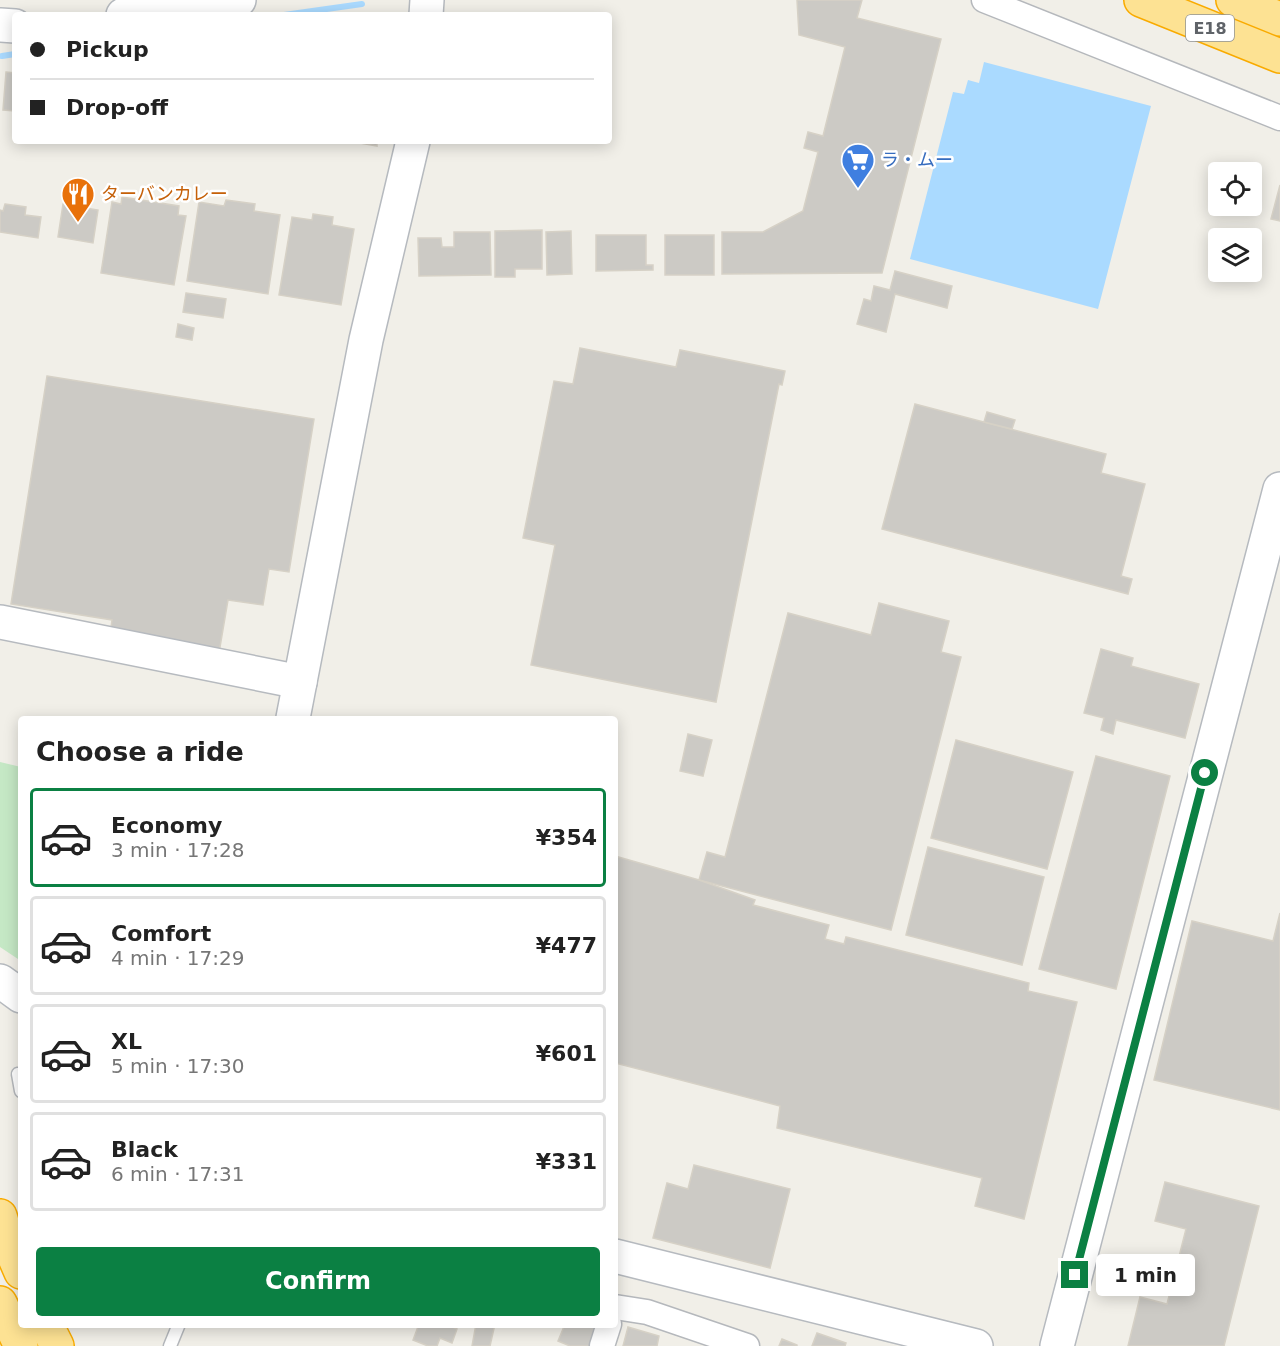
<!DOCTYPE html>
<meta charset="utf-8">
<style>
body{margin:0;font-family:"DejaVu Sans","Noto Sans JP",sans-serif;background:#f6f6f6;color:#222;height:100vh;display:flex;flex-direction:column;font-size:22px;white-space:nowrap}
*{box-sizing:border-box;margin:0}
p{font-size:20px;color:#767676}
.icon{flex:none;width:33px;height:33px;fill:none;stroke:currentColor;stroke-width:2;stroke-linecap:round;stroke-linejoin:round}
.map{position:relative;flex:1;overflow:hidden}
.sheet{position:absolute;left:18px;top:716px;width:600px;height:612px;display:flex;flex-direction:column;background:#fff;border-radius:6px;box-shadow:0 3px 15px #0003}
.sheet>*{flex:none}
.hud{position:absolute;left:12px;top:12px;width:600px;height:132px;border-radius:6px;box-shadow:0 3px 15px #0003;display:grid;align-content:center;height:132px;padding:0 18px;background:#fff}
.controls{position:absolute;left:1208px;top:162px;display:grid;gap:12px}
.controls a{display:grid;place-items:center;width:54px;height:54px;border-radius:6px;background:#fff;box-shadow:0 3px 15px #0003;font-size:30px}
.end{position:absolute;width:27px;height:27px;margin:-14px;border:8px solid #0b8043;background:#fff;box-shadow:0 0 0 3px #fff}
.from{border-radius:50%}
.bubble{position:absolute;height:42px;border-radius:6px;background:#fff;box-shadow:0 3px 15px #0003;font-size:20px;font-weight:800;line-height:42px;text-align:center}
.hud b{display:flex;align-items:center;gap:21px;height:57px;font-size:22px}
.hud b+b{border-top:2px solid #e0e0e0}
.hud i{width:15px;height:15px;background:#222}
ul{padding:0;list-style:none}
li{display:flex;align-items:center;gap:18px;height:99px;margin:0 12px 9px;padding:0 6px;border:3px solid #e0e0e0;border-radius:6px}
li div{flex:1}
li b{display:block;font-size:22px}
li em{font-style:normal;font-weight:800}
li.active{border-color:#0b8043}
li>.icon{width:54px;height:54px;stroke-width:1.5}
h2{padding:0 18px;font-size:27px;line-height:72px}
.action{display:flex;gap:12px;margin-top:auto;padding:12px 18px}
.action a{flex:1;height:69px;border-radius:6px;background:#0b8043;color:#fff;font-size:24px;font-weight:800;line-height:69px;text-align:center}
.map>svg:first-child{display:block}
.green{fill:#c5e8c5}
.water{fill:#aadaff}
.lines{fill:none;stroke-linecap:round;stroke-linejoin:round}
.stream{stroke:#aadaff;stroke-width:6}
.building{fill:#cccac5;stroke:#d6d1c6;stroke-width:1.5}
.lane-casing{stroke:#b5b8bc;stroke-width:15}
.street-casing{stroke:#b5b8bc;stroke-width:27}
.secondary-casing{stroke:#b6babf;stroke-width:36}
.highway-casing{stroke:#f9ab00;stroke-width:36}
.lane{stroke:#fff;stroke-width:12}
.street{stroke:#fff;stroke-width:24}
.secondary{stroke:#fff;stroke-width:33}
.highway{stroke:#fde293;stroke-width:33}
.route{stroke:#0b8043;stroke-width:8}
.labels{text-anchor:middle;stroke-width:5;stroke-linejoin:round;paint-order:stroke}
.shield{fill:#fff;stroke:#8f9295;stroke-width:1.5}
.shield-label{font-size:16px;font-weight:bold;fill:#5f6368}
.shop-label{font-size:18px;fill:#366cbe;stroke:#fff;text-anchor:start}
.food-label{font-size:18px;fill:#c56008;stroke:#fff;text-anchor:start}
</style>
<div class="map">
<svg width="1280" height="1346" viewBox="0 0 1280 1346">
<rect width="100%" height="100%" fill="#f1efe8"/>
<!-- green -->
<path class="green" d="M0 762 21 767V961L0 947Z"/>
<!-- water -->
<path class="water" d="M984 62 1151 106 1098 309 910 259 953 92 964 94 968 80 979 83Z"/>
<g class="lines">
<!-- stream -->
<g class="stream">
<path d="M284 15 362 4"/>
<path d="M2 56 15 54"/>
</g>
</g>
<!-- building -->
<g class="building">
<path d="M797 0H862L857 18 941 39 882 273 722 274V232H763L803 211 818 152 804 148 808 132 823 136 845 47 799 35Z"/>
<path d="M6 72 15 73V111L3 110Z"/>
<path d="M349 141H377V146Z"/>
<path d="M1280 185V221L1271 219Z"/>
<path d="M122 197 179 206 178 215 186 216 174 285 101 273 112 202 121 204Z"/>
<path d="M226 200 255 204 254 211 280 215 268 294 187 281 199 202 224 206Z"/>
<path d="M5 204 26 207 25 215 41 217 38 238 0 232V210L3 211Z"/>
<path d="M63 204 98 210 93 243 58 237Z"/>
<path d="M313 214 333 217 332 225 354 229 341 305 279 295 292 217 312 220Z"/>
<path d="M542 230V269H515V277H495V231Z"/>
<path d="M571 231 572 274 547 275 546 232Z"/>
<path d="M454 232H490L491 275 419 276 418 238H441L442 247H454Z"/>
<path d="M596 235H646V265H653V270L596 271Z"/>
<rect x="665" y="235" width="49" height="40"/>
<path d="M895 271 952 286 947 308 895 294 886 332 857 324 864 299 871 301 874 286 890 290Z"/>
<path d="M186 293 226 299 223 318 183 312Z"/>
<path d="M178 324 194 328 192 340 176 337Z"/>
<path d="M580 348 676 367 680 350 785 371 782 385 779 384 716 702 531 665 555 545 523 538 554 381 573 384Z"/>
<path d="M47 376 314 419 289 572 269 569 263 605 228 600 219 653 110 635 112 620 11 604Z"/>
<path d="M915 404 1106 454 1101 473 1145 484 1121 576 1132 579 1128 594 882 529Z"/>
<path d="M987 412 1015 420 1012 429 984 422Z"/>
<path d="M879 603 949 621 941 652 961 657 891 930 699 880 707 852 725 857 788 613 871 635Z"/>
<path d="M1101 649 1133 658 1131 666 1199 684 1185 738 1116 720 1113 734 1101 730 1104 718 1084 713Z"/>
<path d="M688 734 712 740 703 776 680 771Z"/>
<path d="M956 740 1073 772 1047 869 931 838Z"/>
<path d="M1096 756 1170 776 1116 989 1039 969Z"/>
<path d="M928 847 1044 877 1022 965 906 935Z"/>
<path d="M615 856 699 880 755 900 753 905 829 925 825 939 844 944 846 937 1029 983 1028 991 1077 1002 1024 1219 975 1206 982 1178 777 1128 780 1106 615 1063Z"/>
<path d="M1280 913V1110L1154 1080 1192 921 1273 941Z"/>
<path d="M694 1165 790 1189 770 1268 653 1238 667 1183 688 1189Z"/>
<path d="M1165 1182 1259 1206 1224 1346H1128L1140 1297 1167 1304 1186 1229 1155 1221Z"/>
<path d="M419 1324H446L457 1329 452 1343 440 1338 437 1346H428L413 1340Z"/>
<path d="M476 1324H495L490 1346H472Z"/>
<path d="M565 1324 600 1326 593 1346H570L558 1341Z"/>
<path d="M628 1327 659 1336 657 1346H623Z"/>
<path d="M817 1333 846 1343 845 1346H812Z"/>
<path d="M782 1339 797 1345V1346H779Z"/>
</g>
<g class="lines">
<defs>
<g id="lane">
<path d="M18 1074 21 1091"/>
<path d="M170 1346 179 1324"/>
</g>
<g id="street">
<path d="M984 0 1280 118"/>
<path d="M615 1307 647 1312 747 1346"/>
<path d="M602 1346 609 1324"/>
</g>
<g id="secondary">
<path d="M123 15 239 0"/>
<path d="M426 15 427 0"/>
<path d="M0 25 15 26"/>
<path d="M0 622 300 682"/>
<path d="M293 718 366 340 413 141"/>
<path d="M0 981 21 996"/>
<path d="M615 1256 976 1346"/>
<path d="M1057 1346 1280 489"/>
</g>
<g id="highway">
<path d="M1141 0 1280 56"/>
<path d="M1233 0 1280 19"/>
<path d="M0 1216 10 1247 21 1272"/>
<path d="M0 1303 21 1346"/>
<path d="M46 1324 57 1346"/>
</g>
</defs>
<!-- lane casing -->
<use href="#lane" class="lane-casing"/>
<!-- street casing -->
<use href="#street" class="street-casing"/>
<!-- secondary casing -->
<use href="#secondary" class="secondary-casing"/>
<!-- highway casing -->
<use href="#highway" class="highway-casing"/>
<!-- lane -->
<use href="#lane" class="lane"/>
<!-- street -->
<use href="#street" class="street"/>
<!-- secondary -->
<use href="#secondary" class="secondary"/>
<!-- highway -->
<use href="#highway" class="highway"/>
</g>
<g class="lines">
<!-- route -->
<path class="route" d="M1075 1275 1205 773"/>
</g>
<!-- icons -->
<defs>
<symbol id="supermarket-pin" viewBox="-11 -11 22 30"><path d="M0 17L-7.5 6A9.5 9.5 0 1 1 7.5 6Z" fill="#3f7fe0" stroke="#fff"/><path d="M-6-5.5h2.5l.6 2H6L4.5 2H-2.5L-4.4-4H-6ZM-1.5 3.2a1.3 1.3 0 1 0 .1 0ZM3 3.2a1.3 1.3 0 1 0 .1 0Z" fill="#fff"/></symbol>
<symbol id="restaurant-pin" viewBox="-11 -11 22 30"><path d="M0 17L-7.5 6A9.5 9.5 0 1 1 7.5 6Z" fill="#e8710a" stroke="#fff"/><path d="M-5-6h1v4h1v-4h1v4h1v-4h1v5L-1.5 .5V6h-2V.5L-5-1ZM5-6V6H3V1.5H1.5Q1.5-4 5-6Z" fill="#fff"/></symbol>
</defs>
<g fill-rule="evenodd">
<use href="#supermarket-pin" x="839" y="141" width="38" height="52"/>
<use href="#restaurant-pin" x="59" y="175" width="38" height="52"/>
</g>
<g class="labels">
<!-- shield labels -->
<rect class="shield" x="1186" y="15" width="48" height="26" rx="4.5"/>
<g class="shield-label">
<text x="1210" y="34">E18</text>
</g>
<!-- shop labels -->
<g class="shop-label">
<text x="881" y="166">ラ・ムー</text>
</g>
<!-- food labels -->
<g class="food-label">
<text x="101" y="200">ターバンカレー</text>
</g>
</g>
</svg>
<div class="controls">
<a><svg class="icon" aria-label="locate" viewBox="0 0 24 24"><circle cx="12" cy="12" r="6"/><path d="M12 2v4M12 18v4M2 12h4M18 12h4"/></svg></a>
<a><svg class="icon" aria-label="layers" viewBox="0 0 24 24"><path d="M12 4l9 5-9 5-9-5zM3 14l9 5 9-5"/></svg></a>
</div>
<i class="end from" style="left:1205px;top:773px"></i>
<i class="end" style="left:1075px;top:1275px"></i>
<div class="bubble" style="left:1096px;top:1254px;width:99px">1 min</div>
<div class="hud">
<b><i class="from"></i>Pickup</b>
<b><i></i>Drop-off</b>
</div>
<section class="sheet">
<h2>Choose a ride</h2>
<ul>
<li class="active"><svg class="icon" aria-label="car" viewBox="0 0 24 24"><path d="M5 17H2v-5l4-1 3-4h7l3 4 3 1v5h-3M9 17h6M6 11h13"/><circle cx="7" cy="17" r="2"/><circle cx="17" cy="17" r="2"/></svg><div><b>Economy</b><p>3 min · 17:28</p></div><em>¥354</em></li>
<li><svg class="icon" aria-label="car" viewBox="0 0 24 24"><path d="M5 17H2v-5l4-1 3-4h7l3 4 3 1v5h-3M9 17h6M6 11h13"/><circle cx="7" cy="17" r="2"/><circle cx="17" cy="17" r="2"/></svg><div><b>Comfort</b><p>4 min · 17:29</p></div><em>¥477</em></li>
<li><svg class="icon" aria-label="car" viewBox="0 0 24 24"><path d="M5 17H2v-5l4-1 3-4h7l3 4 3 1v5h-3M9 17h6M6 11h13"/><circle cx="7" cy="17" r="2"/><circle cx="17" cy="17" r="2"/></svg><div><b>XL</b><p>5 min · 17:30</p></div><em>¥601</em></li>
<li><svg class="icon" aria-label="car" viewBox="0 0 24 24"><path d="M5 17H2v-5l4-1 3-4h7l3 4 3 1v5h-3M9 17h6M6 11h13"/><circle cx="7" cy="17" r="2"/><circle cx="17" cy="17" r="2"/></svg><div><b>Black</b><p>6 min · 17:31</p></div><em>¥331</em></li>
</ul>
<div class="action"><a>Confirm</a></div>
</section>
</div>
